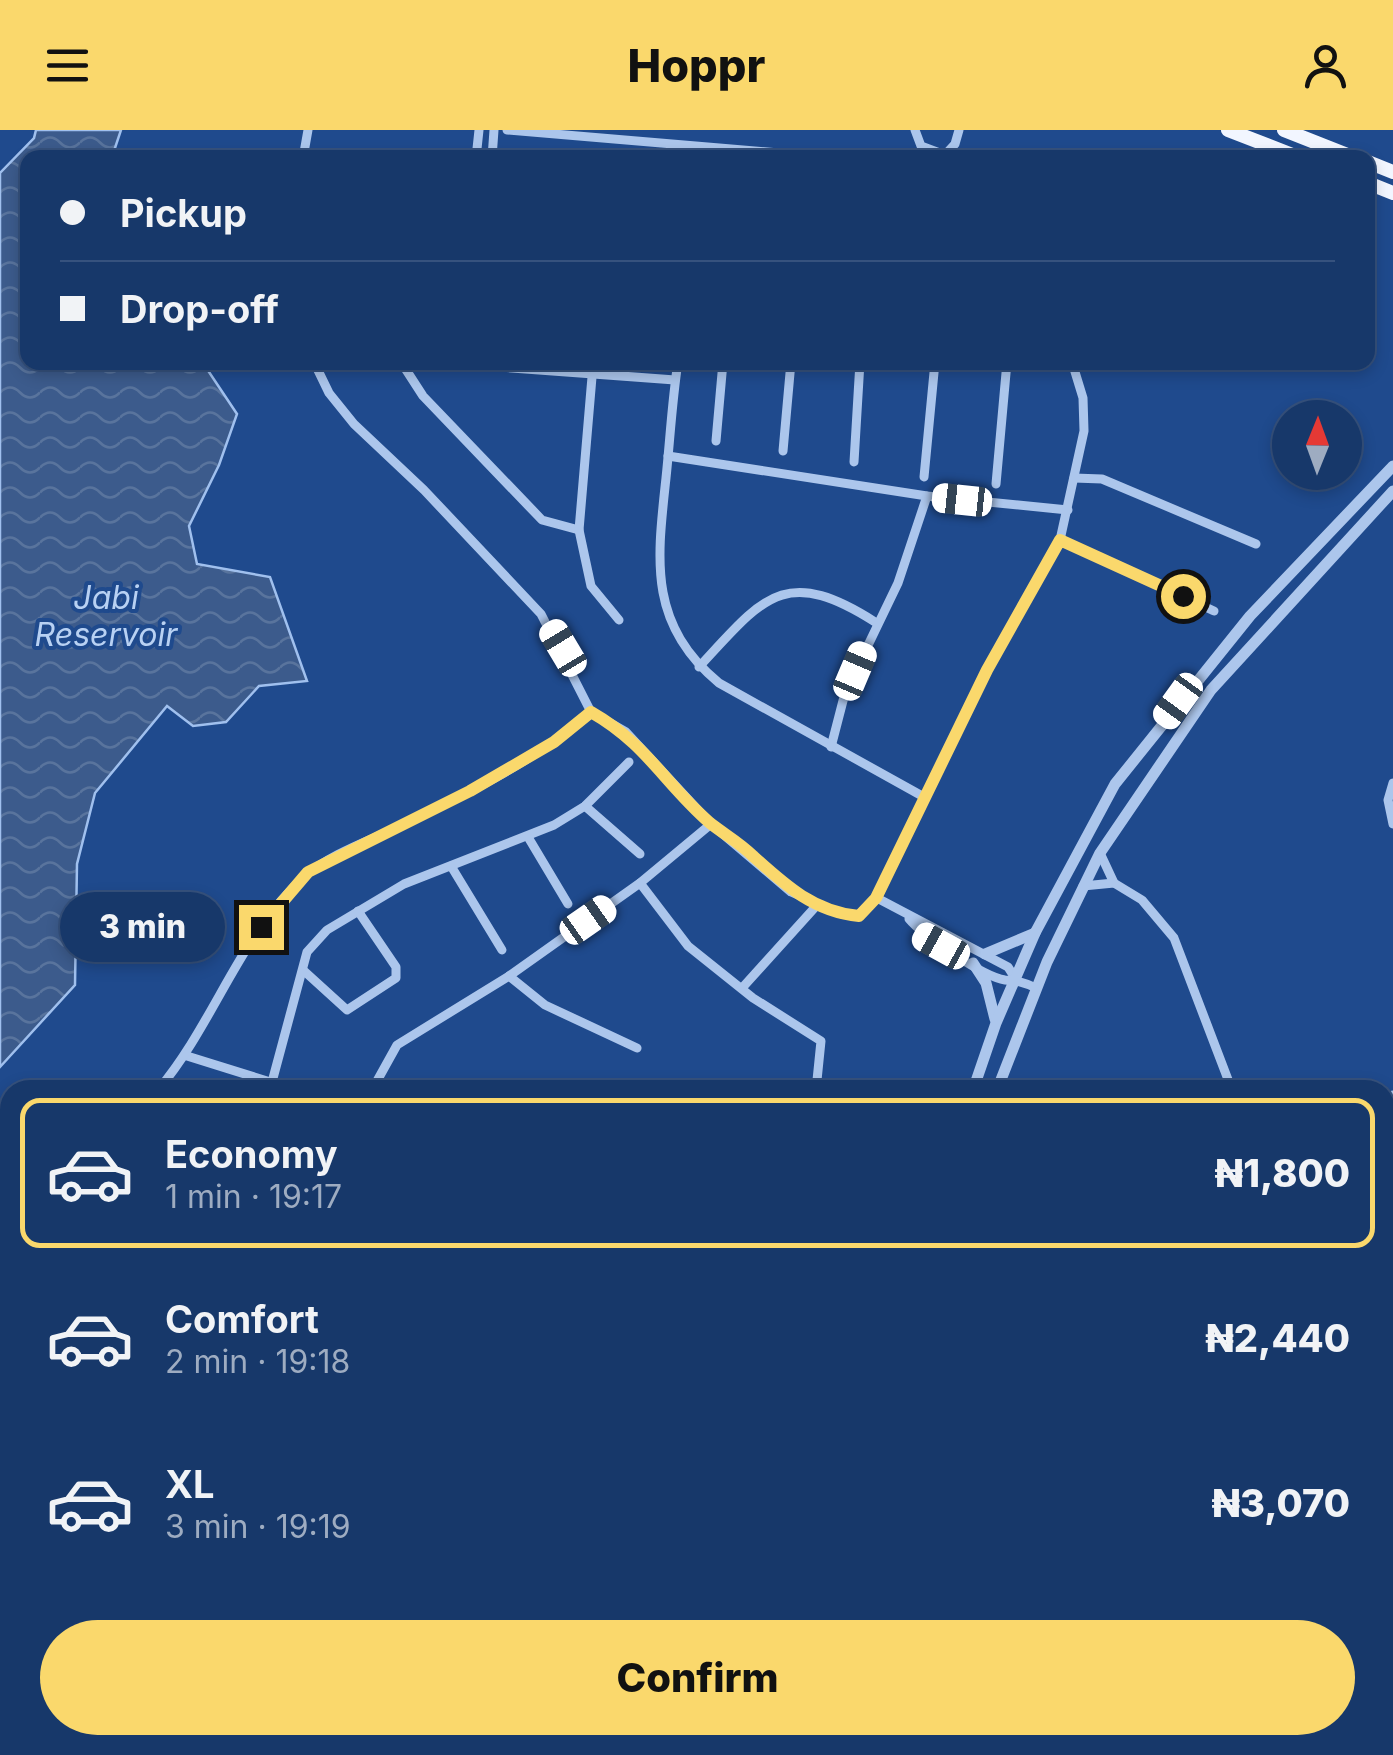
<!DOCTYPE html>
<meta charset="utf-8">
<style>
body{margin:0;font-family:Inter,sans-serif;background:#203f70;color:#f1f3f6;height:100vh;display:flex;flex-direction:column;font-size:38px;white-space:nowrap}
*{box-sizing:border-box;margin:0}
p{font-size:32px;color:#9eacc1}
.icon{flex:none;width:55px;height:55px;fill:none;stroke:currentColor;stroke-width:2;stroke-linecap:round;stroke-linejoin:round}
.map{position:relative;flex:1;overflow:hidden}
.drawer{position:absolute;left:0px;top:950px;width:1395px;height:675px;display:flex;flex-direction:column;background:#17386a;border-radius:30px 30px 0 0;box-shadow:0 5px 15px #0003,0 0 0 2px #36527e}
.drawer>*{flex:none}
.banner{position:absolute;left:20px;top:20px;width:1355px;height:220px;border-radius:20px;box-shadow:0 5px 15px #0003,0 0 0 2px #36527e;display:grid;align-content:center;height:220px;padding:0 40px;background:#17386a}
.needle{width:65px;rotate:1deg}
.controls{position:absolute;left:1272px;top:270px;display:grid;gap:20px}
.controls a{display:grid;place-items:center;width:90px;height:90px;border-radius:50%;background:#17386a;box-shadow:0 5px 15px #0003,0 0 0 2px #36527e;font-size:50px}
.end{position:absolute;width:45px;height:45px;margin:-22px;border:12px solid #fad86c;background:#111;box-shadow:0 0 0 5px #111}
.from{border-radius:50%}
.bubble{position:absolute;height:70px;border-radius:35px;background:#17386a;box-shadow:0 5px 15px #0003,0 0 0 2px #36527e;font-size:32px;font-weight:800;line-height:70px;text-align:center}
.car{position:absolute;width:30px;height:60px;margin:-30px -15px;border-radius:12px;box-shadow:0 0 8px 2px #0007;background:linear-gradient(#fff 24%,#345 0 40%,#fff 0 76%,#345 0 86%,#fff 0)}
.banner b{display:flex;align-items:center;gap:35px;height:95px;font-size:38px}
.banner b+b{border-top:2px solid #36527e}
.banner i{width:25px;height:25px;background:#f1f3f6}
ul{padding:18px 0 0;list-style:none}
li{display:flex;align-items:center;gap:30px;height:150px;margin:0 20px 15px;padding:0 20px;border:5px solid transparent;border-radius:20px}
li div{flex:1}
li b{display:block;font-size:38px}
li em{font-style:normal;font-weight:800}
li.active{border-color:#fad86c}
li>.icon{width:90px;height:90px;stroke-width:1.5}
.action{display:flex;gap:20px;margin-top:auto;padding:20px 40px}
.action a{flex:1;height:115px;border-radius:60px;background:#fad86c;color:#111;font-size:40px;font-weight:800;line-height:115px;text-align:center}
header{display:flex;justify-content:space-between;align-items:center;height:130px;padding:0 40px;background:#fad86c;color:#111;font-size:45px;font-weight:800}
.map>svg:first-child{display:block}
.water{fill:url(#water-waves);stroke:#a0c0ee;stroke-width:2.5}
.lines{fill:none;stroke-linecap:round;stroke-linejoin:round}
.minor{stroke:#acc6ec;stroke-width:9}
.tertiary{stroke:#acc6ec;stroke-width:11}
.primary{stroke:#f2f6ff;stroke-width:14}
.motorway{stroke:#fff;stroke-width:18}
.route{stroke:#fad86c;stroke-width:12}
.labels{text-anchor:middle;stroke-width:8;stroke-linejoin:round;paint-order:stroke}
.water-label{font-size:32px;font-style:italic;fill:#b8d1f3;stroke:#1f4a8d}
</style>
<header><svg class="icon" aria-label="menu" viewBox="0 0 24 24"><path d="M4 6h16M4 12h16M4 18h16"/></svg>Hoppr<svg class="icon" aria-label="person" viewBox="0 0 24 24"><circle cx="12" cy="8" r="4"/><path d="M4 21q1-7 8-7t8 7"/></svg></header>
<div class="map">
<svg width="1393" height="1625" viewBox="0 0 1393 1625">
<defs>
<pattern id="water-waves" width="16" height="10" patternUnits="userSpaceOnUse" patternTransform="scale(2.5)"><rect width="16" height="10" fill="#3c5b8c"/><path d="M0 5q4-4 8 0t8 0" fill="none" stroke="#59749d"/></pattern>
</defs>
<rect width="100%" height="100%" fill="#1f4a8d"/>
<!-- water -->
<path class="water" d="M36 0H121L112 27 28 28V232L203 233 237 284 219 335 189 396 197 434 270 447 307 551 259 556 226 592 193 596 167 576 95 663 77 734 75 855 0 937V43L34 8Z"/>
<g class="lines">
<!-- minor -->
<g class="minor">
<path d="M507 0 837 28"/>
<path d="M915 0 921 16 945 25"/>
<path d="M944 26 955 14 959 0"/>
<path d="M303 28 308 0"/>
<path d="M476 28 479 0"/>
<path d="M492 28 494 0"/>
<path d="M314 232 329 263 354 294 424 360 541 484 591 582 626 602 711 694 791 762 841 784 859 785 877 768"/>
<path d="M401 232 423 266 542 390 579 400"/>
<path d="M432 232 675 250"/>
<path d="M678 232C672 271 670 310 666 348 657 431 648 494 719 553L924 667"/>
<path d="M592 247 579 400 591 456 619 490"/>
<path d="M716 311 723 232"/>
<path d="M783 321 791 232"/>
<path d="M668 326 927 366 1068 380"/>
<path d="M854 332 860 232"/>
<path d="M924 347 935 232"/>
<path d="M1074 348 1102 349 1256 414"/>
<path d="M996 354 1007 232"/>
<path d="M1060 410 1214 481"/>
<path d="M699 537C763 468 784 434 875 492"/>
<path d="M831 617 845 563 898 453 927 366"/>
<path d="M1393 653 1388 670 1393 694"/>
<path d="M585 676 640 724"/>
<path d="M528 707 568 774"/>
<path d="M1100 723 1114 753 1142 770 1174 808 1232 960"/>
<path d="M451 736 502 820"/>
<path d="M640 753 688 816 753 868 821 911 816 960"/>
<path d="M1083 756 1114 753"/>
<path d="M909 789C923 806 984 847 1005 850 1017 851 1024 852 1036 858"/>
<path d="M303 840 347 880 396 848V837L358 781"/>
<path d="M509 846 545 875 637 918"/>
<path d="M1015 848 1008 837 877 768 987 540 1060 410 1084 301 1083 268 1072 232"/>
<path d="M743 857 818 774"/>
<path d="M187 926 296 960"/>
<path d="M272 952 307 822 327 800 404 754 554 695 585 676 629 632"/>
<path d="M158 960C214 894 240 804 305 746 330 724 371 710 400 696 466 664 536 631 591 582"/>
<path d="M372 960 397 915 509 846 640 753 711 694"/>
<path d="M1385 968 1393 965"/>
<path d="M1385 1110 1393 1107"/>
<path d="M1385 1276 1393 1273"/>
<path d="M1385 1435 1393 1434"/>
<path d="M11 1615 42 1625"/>
</g>
<!-- tertiary -->
<g class="tertiary">
<path d="M985 824 1035 803"/>
<path d="M973 833 986 853 995 889"/>
<path d="M973 960 996 893 1035 803 1115 654 1250 486 1393 336"/>
<path d="M997 960 1047 832 1100 723 1211 560 1393 361"/>
<path d="M0 1207 10 1192"/>
<path d="M0 1228 10 1214"/>
<path d="M0 1306 10 1310"/>
<path d="M1385 1583 1393 1584"/>
<path d="M825 1615 837 1625"/>
<path d="M1246 1625 1248 1615"/>
</g>
<!-- primary -->
<g class="primary">
<path d="M1228 0 1300 28"/>
<path d="M1284 0 1355 28"/>
<path d="M1368 32 1393 42"/>
<path d="M1368 53 1393 63"/>
</g>
<!-- motorway -->
<g class="motorway">
<path d="M0 1237 10 1240"/>
<path d="M0 1268 10 1271"/>
<path d="M1257 1615 1321 1625"/>
<path d="M1109 1617 1147 1625"/>
<path d="M1046 1625 1087 1620 1118 1625"/>
</g>
</g>
<g class="lines">
<!-- route -->
<path class="route" d="M261 797 308 742 470 661 554 612 591 582C647 614 664 653 710 693 724 704 740 713 753 726 785 755 814 782 859 786L876 768 987 540 1060 410 1183 466"/>
</g>
<g class="labels">
<!-- water labels -->
<g class="water-label">
<text x="106" y="479">Jabi<tspan x="106" dy="37">Reservoir</tspan></text>
</g>
</g>
</svg>
<div class="controls">
<a><svg class="needle" viewBox="-14 -14 28 28"><path d="M0-13l5 13h-10z" fill="#e53935"/><path d="M0 13l5-13h-10z" fill="#9eacc1"/></svg></a>
</div>
<i class="end from" style="left:1183px;top:466px"></i>
<i class="end" style="left:261px;top:797px"></i>
<div class="bubble" style="left:60px;top:762px;width:165px">3 min</div>
<i class="car" style="left:962px;top:370px;rotate:276deg"></i>
<i class="car" style="left:563px;top:518px;rotate:329deg"></i>
<i class="car" style="left:855px;top:541px;rotate:23deg"></i>
<i class="car" style="left:1178px;top:571px;rotate:216deg"></i>
<i class="car" style="left:588px;top:790px;rotate:55deg"></i>
<i class="car" style="left:941px;top:816px;rotate:299deg"></i>
<div class="banner">
<b><i class="from"></i>Pickup</b>
<b><i></i>Drop-off</b>
</div>
<section class="drawer">
<ul>
<li class="active"><svg class="icon" aria-label="car" viewBox="0 0 24 24"><path d="M5 17H2v-5l4-1 3-4h7l3 4 3 1v5h-3M9 17h6M6 11h13"/><circle cx="7" cy="17" r="2"/><circle cx="17" cy="17" r="2"/></svg><div><b>Economy</b><p>1 min · 19:17</p></div><em>₦1,800</em></li>
<li><svg class="icon" aria-label="car" viewBox="0 0 24 24"><path d="M5 17H2v-5l4-1 3-4h7l3 4 3 1v5h-3M9 17h6M6 11h13"/><circle cx="7" cy="17" r="2"/><circle cx="17" cy="17" r="2"/></svg><div><b>Comfort</b><p>2 min · 19:18</p></div><em>₦2,440</em></li>
<li><svg class="icon" aria-label="car" viewBox="0 0 24 24"><path d="M5 17H2v-5l4-1 3-4h7l3 4 3 1v5h-3M9 17h6M6 11h13"/><circle cx="7" cy="17" r="2"/><circle cx="17" cy="17" r="2"/></svg><div><b>XL</b><p>3 min · 19:19</p></div><em>₦3,070</em></li>
</ul>
<div class="action"><a>Confirm</a></div>
</section>
</div>
